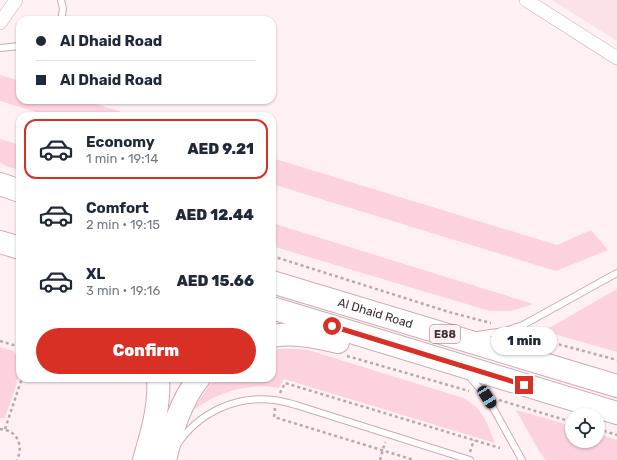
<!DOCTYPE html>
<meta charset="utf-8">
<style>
body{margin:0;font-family:Rubik,sans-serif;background:#f2f2f3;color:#1f2937;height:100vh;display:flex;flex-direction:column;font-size:15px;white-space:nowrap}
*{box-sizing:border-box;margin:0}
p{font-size:13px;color:#747a83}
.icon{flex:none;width:22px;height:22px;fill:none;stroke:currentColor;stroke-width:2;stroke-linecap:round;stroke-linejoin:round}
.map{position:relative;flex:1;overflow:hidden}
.details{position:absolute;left:16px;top:112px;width:260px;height:270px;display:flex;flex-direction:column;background:#fff;border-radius:12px;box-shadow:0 1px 3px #0004}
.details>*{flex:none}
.top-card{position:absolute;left:16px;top:16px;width:260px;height:88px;border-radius:12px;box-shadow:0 1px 3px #0004;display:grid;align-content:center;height:88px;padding:0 20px;background:#fff}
.fabs{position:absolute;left:565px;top:408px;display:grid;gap:8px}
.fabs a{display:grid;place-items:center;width:40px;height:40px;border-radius:50%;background:#fff;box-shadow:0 1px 3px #0004;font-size:20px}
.end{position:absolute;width:18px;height:18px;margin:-9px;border:5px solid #d93025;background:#fff;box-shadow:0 0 0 2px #fff}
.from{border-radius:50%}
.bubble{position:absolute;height:28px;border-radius:14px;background:#fff;box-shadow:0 1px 3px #0004;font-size:13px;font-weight:800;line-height:28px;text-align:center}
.car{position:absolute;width:12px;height:24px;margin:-12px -6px;border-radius:5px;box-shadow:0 0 3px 1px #0007;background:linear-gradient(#222 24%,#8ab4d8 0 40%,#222 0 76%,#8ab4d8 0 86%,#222 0)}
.top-card b{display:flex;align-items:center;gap:14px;height:38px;font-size:15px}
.top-card b+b{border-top:1px solid #e0e1e3}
.top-card i{width:10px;height:10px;background:#1f2937}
ul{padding:7px 0 0;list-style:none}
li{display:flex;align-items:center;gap:12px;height:60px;margin:0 8px 6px;padding:0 12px;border:2px solid transparent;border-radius:12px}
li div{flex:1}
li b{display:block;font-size:15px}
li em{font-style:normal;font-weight:800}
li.current{border-color:#d93025}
li>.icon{width:36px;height:36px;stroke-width:1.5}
.action{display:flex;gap:8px;margin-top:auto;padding:8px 20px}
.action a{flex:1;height:46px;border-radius:24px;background:#d93025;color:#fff;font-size:16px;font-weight:800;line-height:46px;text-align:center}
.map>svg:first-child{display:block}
.built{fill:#fbe1e8}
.green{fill:#fbd2de}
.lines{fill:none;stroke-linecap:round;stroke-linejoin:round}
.service-casing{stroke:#cdabb4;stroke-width:8}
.minor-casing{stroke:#cdabb4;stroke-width:14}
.motorway-casing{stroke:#cdabb4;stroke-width:24}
.path{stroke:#b8a9ad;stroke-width:2.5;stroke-dasharray:3 3;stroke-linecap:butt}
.service{stroke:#fff;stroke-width:6}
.minor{stroke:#fff;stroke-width:13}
.motorway{stroke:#fff;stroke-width:22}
.route{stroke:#d93025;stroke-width:5}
.labels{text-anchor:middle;stroke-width:4;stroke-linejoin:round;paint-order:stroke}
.shield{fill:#fff0f4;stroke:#786a6e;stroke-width:1}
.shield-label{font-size:11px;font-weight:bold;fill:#3e3034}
.street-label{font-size:12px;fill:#3e3034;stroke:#fff0f4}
</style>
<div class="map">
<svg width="617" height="460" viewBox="0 0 617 460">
<rect width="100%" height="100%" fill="#fff0f4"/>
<!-- built -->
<path class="built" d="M552 0H617V41Z"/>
<!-- green -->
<g class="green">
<path d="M0 75 20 81V100H83L135 116H49L0 101Z"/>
<path d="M0 139 20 145V170L8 167 0 162Z"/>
<path d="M272 158 557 245 591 230 608 250 556 271 272 184Z"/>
<path d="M272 223 533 304 511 311H490L272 246Z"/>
<path d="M617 289V352L544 331Z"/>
<path d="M0 347 14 351C16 356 19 359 20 363 23 370 8 408 5 418H0Z"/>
<path d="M281 349H294L308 350 463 398C483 408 487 423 495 443L284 379 279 388C247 383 220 391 193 410L210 384 217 378H272V350Z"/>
<path d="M516 410 572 426V441H598V434L617 440V460H546L539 451Z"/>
</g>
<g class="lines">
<defs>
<g id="service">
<path d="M61 0 63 9 61 20"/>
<path d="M0 48 20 46"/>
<path d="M477 335 505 331 523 325 617 273"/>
<path d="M468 375 487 397 522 460"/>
<path d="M177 445C198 413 236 395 274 400 281 401 289 403 296 405L470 460"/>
</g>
<g id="minor">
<path d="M526 0 617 58"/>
<path d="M0 23 16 0"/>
</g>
<g id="motorway">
<path d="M0 184 20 191"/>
<path d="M0 242 20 248"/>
<path id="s1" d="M272 282 617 386"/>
<path d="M272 308 617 413"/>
<path d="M272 336C295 332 316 337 338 342"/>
<path d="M144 460C152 433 160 406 158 378"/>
<path d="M165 460C172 431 180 402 199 378"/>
</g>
</defs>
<!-- service casing -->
<use href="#service" class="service-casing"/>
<!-- minor casing -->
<use href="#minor" class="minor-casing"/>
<!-- motorway casing -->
<use href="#motorway" class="motorway-casing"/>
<!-- path -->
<g class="path">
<path d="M272 256 449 312 491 323"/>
<path d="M524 335 617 360"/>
<path d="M0 341 20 347"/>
<path d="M20 347V354"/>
<path d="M347 356 469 391"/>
<path d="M280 393 285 383 500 448"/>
<path d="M499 400 572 422"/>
<path d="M275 408 274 417 414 460"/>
<path d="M0 429C17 430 24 445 17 460"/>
<path d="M5 429 22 378"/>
<path d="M598 429 617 435"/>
<path d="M470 452 474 440"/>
<path d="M380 460 385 442"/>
</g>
<!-- service -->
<use href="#service" class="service"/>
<!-- minor -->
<use href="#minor" class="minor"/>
<!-- motorway -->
<use href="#motorway" class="motorway"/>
</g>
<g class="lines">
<!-- route -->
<path class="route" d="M332 326 524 385"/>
</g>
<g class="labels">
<!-- shield labels -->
<rect class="shield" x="430" y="325" width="30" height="18" rx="3"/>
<g class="shield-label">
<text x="445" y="338">E88</text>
</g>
<!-- street labels -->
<g class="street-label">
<text dy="4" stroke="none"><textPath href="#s1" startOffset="108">Al Dhaid Road</textPath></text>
</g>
</g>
</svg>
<div class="fabs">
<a><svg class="icon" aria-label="locate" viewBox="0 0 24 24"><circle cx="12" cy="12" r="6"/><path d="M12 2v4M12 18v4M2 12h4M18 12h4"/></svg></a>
</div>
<i class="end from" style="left:332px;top:326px"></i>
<i class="end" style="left:524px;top:385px"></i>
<div class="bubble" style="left:491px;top:327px;width:66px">1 min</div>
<i class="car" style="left:487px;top:397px;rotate:148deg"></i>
<div class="top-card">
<b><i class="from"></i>Al Dhaid Road</b>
<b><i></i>Al Dhaid Road</b>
</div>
<section class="details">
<ul>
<li class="current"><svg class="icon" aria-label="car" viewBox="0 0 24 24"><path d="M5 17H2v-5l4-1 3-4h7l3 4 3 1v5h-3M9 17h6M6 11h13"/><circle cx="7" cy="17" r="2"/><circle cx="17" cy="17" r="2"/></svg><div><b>Economy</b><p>1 min · 19:14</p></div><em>AED 9.21</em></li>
<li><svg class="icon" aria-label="car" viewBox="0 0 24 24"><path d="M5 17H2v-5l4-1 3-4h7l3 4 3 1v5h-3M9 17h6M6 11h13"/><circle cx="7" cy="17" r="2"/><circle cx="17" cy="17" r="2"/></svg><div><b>Comfort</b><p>2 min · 19:15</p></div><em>AED 12.44</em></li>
<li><svg class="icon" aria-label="car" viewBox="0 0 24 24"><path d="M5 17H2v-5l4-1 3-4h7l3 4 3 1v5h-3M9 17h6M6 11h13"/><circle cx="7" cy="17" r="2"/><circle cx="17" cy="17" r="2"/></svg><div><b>XL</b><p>3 min · 19:16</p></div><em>AED 15.66</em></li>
</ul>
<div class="action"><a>Confirm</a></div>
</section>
</div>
